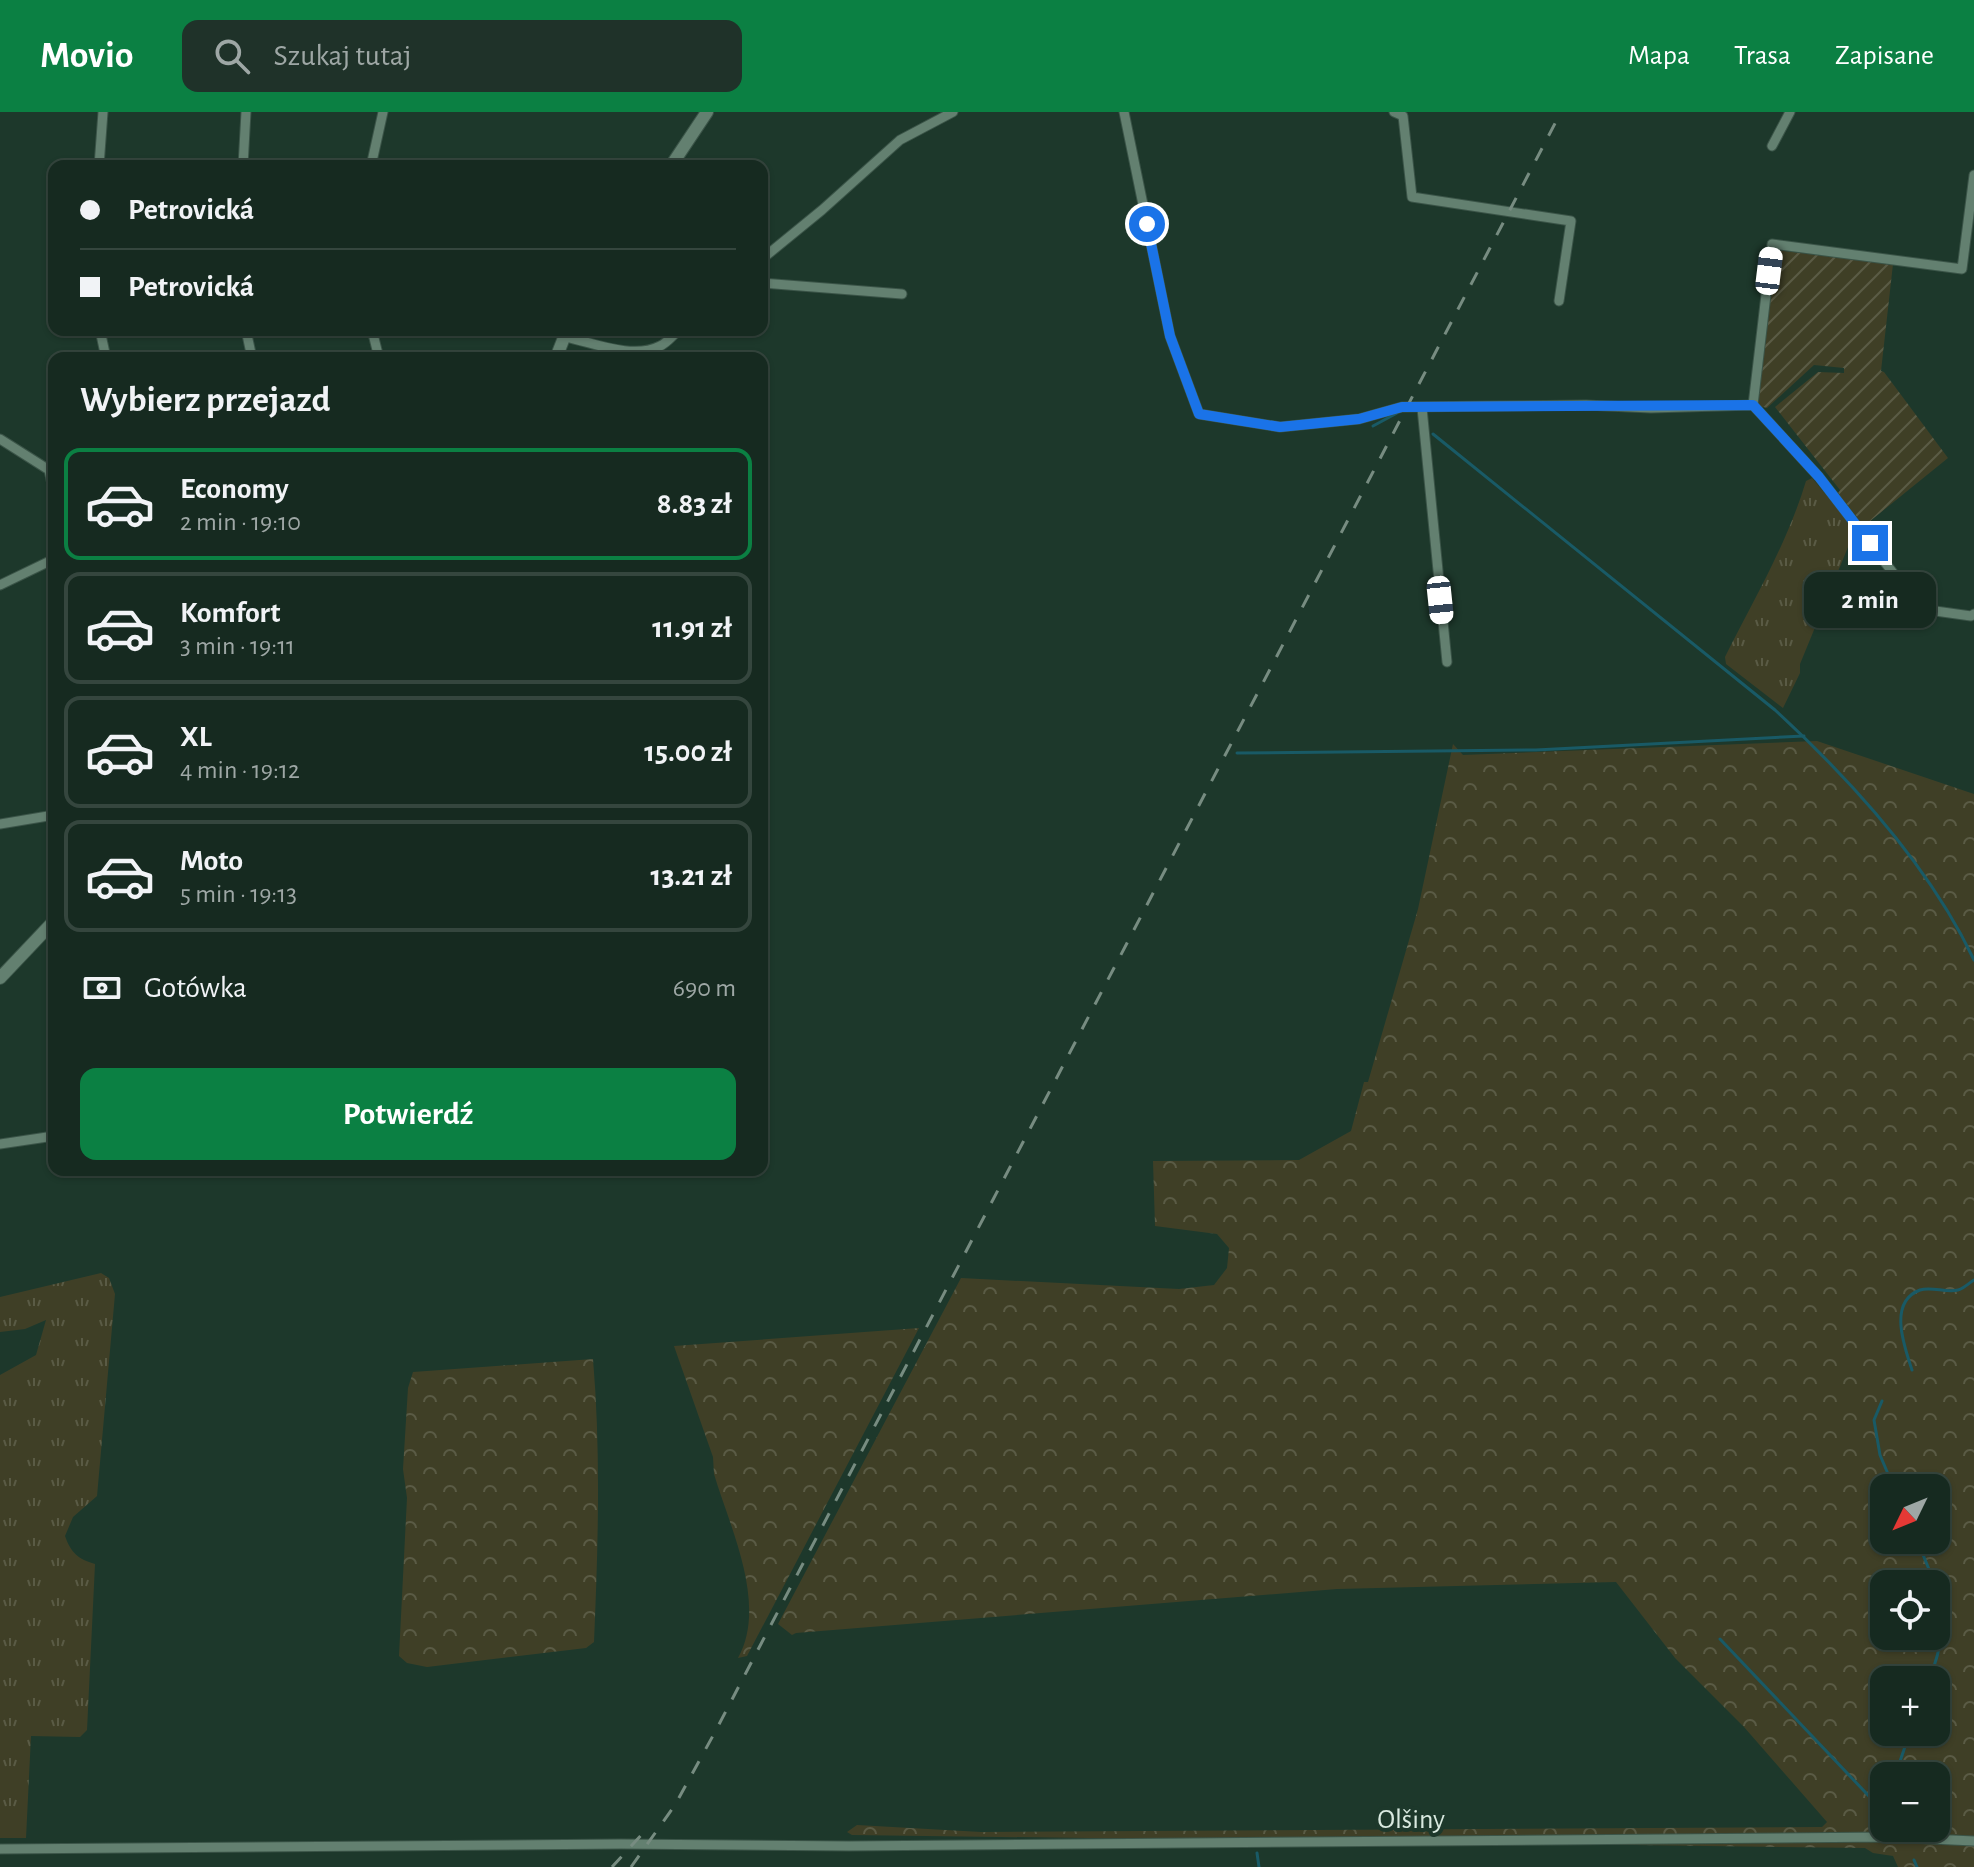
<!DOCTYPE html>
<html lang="pl">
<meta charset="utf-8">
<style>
body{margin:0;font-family:"Alegreya Sans",sans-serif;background:#1f3229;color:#f1f3f6;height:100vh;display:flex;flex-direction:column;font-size:30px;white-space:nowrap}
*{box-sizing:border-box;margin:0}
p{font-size:26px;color:#9ea7a5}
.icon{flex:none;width:44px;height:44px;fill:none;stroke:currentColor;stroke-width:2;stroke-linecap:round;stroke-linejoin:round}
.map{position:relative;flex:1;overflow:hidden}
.panel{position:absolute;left:48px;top:240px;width:720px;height:824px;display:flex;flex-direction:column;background:#162a20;border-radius:16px;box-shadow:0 2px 6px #0004,0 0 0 2px #35463e}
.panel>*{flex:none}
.guide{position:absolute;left:48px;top:48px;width:720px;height:176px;border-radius:16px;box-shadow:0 2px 6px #0004,0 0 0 2px #35463e;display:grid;align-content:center;height:176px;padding:0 32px;background:#162a20}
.needle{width:52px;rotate:227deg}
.fabs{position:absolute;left:1870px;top:1362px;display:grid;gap:16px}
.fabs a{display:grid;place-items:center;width:80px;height:80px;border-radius:16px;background:#162a20;box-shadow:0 2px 6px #0004,0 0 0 2px #35463e;font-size:40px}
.end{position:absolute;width:36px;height:36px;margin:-18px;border:10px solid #1a73e8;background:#fff;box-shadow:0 0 0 4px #fff}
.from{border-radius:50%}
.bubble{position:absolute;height:56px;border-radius:16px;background:#162a20;box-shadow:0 2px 6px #0004,0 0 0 2px #35463e;font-size:26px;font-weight:600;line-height:56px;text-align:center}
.car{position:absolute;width:24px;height:48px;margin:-24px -12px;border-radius:10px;box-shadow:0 0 6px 2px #0007;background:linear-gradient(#fff 24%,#345 0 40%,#fff 0 76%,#345 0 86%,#fff 0)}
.guide b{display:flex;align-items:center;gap:28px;height:76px;font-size:30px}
.guide b+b{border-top:2px solid #35463e}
.guide i{width:20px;height:20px;background:#f1f3f6}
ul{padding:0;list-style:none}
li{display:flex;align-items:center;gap:24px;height:112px;margin:0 16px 12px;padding:0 16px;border:4px solid #35463e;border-radius:16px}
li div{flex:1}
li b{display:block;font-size:30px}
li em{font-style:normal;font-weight:600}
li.on{border-color:#0b8043}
li>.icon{width:72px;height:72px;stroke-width:1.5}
h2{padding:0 32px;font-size:36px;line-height:96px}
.pay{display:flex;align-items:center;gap:20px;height:88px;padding:0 32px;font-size:30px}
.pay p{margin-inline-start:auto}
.button{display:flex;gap:16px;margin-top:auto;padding:16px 32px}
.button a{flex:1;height:92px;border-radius:16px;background:#0b8043;color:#fff;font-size:32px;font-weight:600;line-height:92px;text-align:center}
header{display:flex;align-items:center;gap:48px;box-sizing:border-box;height:112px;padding:0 40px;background:#0b8043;color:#fff}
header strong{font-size:38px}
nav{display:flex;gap:44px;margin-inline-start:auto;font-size:28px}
.search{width:560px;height:72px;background:#1f3229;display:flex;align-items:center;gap:20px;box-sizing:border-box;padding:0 28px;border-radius:16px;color:#9ea7a5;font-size:30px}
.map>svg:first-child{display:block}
.grass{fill:url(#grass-tufts)}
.forest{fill:url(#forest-crowns);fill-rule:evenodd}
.garden{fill:url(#garden-furrows)}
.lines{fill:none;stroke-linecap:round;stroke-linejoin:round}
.stream{stroke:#195a66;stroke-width:3}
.minor-casing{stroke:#3b5448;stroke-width:11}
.tertiary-casing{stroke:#3b5448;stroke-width:14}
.minor{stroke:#638070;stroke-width:9}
.tertiary{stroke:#638070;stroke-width:12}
.rail{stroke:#778c81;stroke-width:3;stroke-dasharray:14 14;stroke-linecap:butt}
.route{stroke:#1a73e8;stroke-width:10}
.labels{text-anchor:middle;stroke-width:8;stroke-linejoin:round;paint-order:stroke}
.street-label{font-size:28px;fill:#d9e9e0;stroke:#1d382b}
</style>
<header>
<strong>Movio</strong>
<div class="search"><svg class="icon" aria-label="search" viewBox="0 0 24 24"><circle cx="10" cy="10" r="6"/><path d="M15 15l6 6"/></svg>Szukaj tutaj</div>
<nav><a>Mapa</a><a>Trasa</a><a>Zapisane</a></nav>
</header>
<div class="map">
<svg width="1974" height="1755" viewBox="0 0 1974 1755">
<defs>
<pattern id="grass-tufts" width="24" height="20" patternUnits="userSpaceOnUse" patternTransform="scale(2)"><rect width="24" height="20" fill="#3f3f26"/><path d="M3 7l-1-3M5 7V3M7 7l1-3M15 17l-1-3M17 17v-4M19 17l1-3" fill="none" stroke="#5a5b45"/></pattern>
<pattern id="forest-crowns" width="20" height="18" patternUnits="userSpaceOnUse" patternTransform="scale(2)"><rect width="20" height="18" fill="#3f3f26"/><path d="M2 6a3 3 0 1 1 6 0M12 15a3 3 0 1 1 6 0" fill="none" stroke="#5a5b45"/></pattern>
<pattern id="garden-furrows" width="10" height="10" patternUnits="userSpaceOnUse" patternTransform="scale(2)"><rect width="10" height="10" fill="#3f3f26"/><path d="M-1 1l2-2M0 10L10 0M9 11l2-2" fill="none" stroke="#5a5b45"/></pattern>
</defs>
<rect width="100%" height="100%" fill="#1d382b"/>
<!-- grass -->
<g class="grass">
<path d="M1812 366 1855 418 1800 552V561L1783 596 1726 552 1725 545C1754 487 1787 432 1806 369Z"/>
<path d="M101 1161 109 1166 115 1182 97 1384 73 1405 65 1424C71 1441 78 1447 95 1452L87 1618 80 1625 31 1624 26 1726H0V1263L36 1243 46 1208 25 1217 0 1220V1185Z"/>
</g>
<!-- forest -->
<g class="forest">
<path d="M1817 629 1974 682V1755H1898L1893 1744 1873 1741 1865 1736 852 1723 847 1720 857 1713 981 1720 1822 1715 1827 1710 1744 1615 1675 1546 1616 1470 1337 1477 796 1521 792 1523 778 1512 961 1166 1179 1177 1214 1173 1227 1156 1229 1136 1217 1122 1155 1114 1153 1049 1299 1048 1351 1019 1364 970H1368L1418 797 1453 632 1463 643ZM1884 1376H1936V1428H1884ZM1884 1472H1936V1524H1884ZM1884 1568H1936V1620H1884ZM1884 1664H1936V1716H1884Z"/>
<path d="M919 1216 747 1544 738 1546C768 1492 730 1416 714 1362L713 1345 674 1234Z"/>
<path d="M593 1247C601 1341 598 1436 594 1530L586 1536 427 1555 407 1551 399 1544 407 1386 403 1357 408 1276 413 1260Z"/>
</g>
<!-- garden -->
<path class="garden" d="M1776 138 1893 152 1881 259 1884 260 1948 346 1864 414 1838 381 1840 378 1775 295 1818 260 1844 261V256L1814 253 1767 296 1755 293Z"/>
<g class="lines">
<!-- stream -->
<g class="stream">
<path d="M1373 314 1397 301"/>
<path d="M1433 322 1775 598C1850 667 1930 755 1974 848"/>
<path d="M1237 641 1536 638 1804 624"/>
<path d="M1912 1258C1905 1236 1887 1190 1920 1178 1931 1174 1946 1181 1958 1178 1963 1177 1969 1171 1974 1168"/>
<path d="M1882 1289 1874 1308 1880 1343 1894 1376"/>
<path d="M1917 1428 1935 1472"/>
<path d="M1720 1527 1884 1700"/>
<path d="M1929 1568C1944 1530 1943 1518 1936 1479"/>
<path d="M1895 1664 1910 1620"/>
<path d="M1257 1741 1259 1755"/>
<path d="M1914 1748 1917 1755"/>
</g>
<defs>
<g id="minor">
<path d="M1124 0 1170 224 1199 302 1280 315 1359 307 1402 295 1586 293 1651 296 1753 293 1819 365 1921 497 1971 504 1974 502"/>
<path d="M1394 0 1403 4 1412 85 1571 109 1559 189"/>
<path d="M1772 34 1790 0"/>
<path d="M99 54 103 0"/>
<path d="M243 54 246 0"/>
<path d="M371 54 383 0"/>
<path d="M762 147 822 98 900 28 953 0"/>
<path d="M762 171 902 182"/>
<path d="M100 218 106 246"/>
<path d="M246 218 252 246"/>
<path d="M372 218 379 246"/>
<path d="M566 225C594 231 633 248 660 234 667 231 673 223 679 218"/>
<path d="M1753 293 1772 132 1962 157 1974 63"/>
<path d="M1422 296 1447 550"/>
<path d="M0 327 49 358 54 382"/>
<path d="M0 473 54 447"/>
<path d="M0 712 54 703"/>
<path d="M0 1032 54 1024"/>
<path d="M0 1737 621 1732 849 1734 1888 1725 1974 1729"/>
</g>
<g id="tertiary">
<path d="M671 54 707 0"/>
<path d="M556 246 567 218"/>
<path d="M0 866 54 809"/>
</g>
</defs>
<!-- minor casing -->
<use href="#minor" class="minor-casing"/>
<!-- tertiary casing -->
<use href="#tertiary" class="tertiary-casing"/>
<!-- minor -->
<use href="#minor" class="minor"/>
<!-- tertiary -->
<use href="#tertiary" class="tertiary"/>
<!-- rail -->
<g class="rail">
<path d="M612 1755 645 1719"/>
<path d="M631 1755 675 1693 715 1620 1561 0"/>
</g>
</g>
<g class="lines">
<!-- route -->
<path class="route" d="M1147 112 1170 224 1199 302 1280 315 1359 307 1402 295 1753 293 1819 365 1870 431"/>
</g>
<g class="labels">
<!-- street labels -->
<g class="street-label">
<text x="1411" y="1716">Olšiny</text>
</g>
</g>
</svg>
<div class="fabs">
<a><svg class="needle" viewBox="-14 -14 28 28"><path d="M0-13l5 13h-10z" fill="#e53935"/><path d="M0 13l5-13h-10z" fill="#9ea7a5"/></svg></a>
<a><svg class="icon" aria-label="locate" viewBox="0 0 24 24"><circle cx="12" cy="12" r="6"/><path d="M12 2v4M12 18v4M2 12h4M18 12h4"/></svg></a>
<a>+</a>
<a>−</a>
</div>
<i class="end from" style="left:1147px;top:112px"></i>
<i class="end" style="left:1870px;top:431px"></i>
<div class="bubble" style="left:1804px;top:460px;width:132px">2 min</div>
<i class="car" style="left:1769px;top:159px;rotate:7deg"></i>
<i class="car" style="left:1440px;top:488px;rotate:174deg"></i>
<div class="guide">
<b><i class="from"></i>Petrovická</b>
<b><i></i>Petrovická</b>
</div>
<section class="panel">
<h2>Wybierz przejazd</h2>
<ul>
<li class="on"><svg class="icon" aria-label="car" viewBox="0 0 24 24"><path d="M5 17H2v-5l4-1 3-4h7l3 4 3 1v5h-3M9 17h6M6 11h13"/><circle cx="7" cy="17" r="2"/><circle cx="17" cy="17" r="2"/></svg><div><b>Economy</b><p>2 min · 19:10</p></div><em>8.83 zł</em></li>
<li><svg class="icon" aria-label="car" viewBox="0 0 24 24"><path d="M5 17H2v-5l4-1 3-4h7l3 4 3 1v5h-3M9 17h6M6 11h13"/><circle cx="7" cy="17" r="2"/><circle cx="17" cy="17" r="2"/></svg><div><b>Komfort</b><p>3 min · 19:11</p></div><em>11.91 zł</em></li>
<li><svg class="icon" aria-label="car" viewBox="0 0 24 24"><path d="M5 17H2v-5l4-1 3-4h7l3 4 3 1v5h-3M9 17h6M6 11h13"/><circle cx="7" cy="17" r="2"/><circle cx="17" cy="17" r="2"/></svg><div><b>XL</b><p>4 min · 19:12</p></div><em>15.00 zł</em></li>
<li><svg class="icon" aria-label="car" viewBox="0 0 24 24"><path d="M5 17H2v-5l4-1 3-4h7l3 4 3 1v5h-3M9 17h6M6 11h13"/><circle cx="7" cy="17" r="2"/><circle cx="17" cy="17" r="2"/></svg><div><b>Moto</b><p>5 min · 19:13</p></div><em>13.21 zł</em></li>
</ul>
<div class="pay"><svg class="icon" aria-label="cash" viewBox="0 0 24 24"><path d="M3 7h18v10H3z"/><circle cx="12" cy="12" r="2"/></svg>Gotówka<p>690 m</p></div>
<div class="button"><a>Potwierdź</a></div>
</section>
</div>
